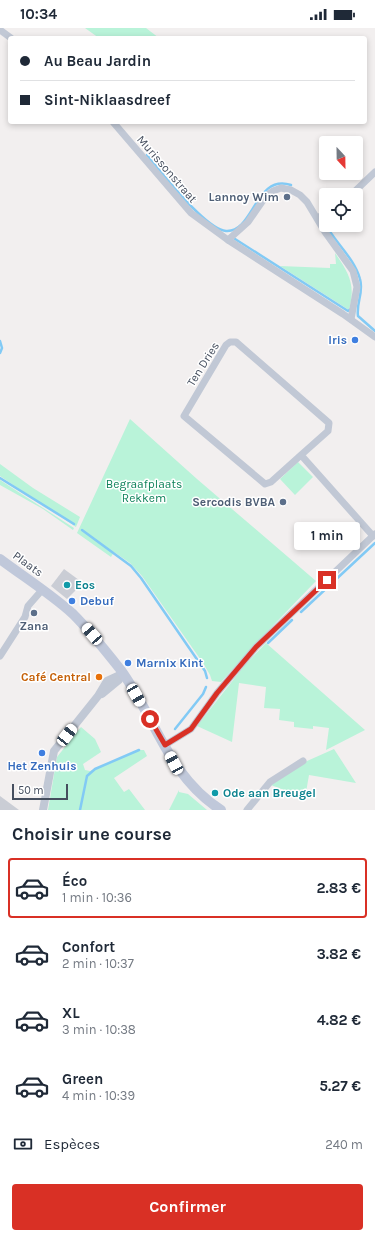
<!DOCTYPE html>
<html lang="fr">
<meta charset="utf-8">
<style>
body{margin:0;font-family:Karla,sans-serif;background:#f2f2f3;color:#1f2937;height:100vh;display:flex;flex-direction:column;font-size:15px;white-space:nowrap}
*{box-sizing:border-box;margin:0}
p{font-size:13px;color:#747a83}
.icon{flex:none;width:22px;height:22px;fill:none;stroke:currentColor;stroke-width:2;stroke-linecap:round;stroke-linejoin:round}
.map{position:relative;height:782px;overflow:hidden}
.details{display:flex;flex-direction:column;background:#fff;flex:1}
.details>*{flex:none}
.guide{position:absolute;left:8px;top:8px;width:359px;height:88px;border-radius:4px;box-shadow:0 2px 6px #0003;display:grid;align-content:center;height:88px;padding:0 12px;background:#fff}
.needle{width:26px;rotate:158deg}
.buttons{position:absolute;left:319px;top:108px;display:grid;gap:8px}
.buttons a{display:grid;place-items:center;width:44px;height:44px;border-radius:4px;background:#fff;box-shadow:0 2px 6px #0003;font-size:20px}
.scale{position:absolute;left:12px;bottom:10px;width:56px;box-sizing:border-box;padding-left:4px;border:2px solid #454e5e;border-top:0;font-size:11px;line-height:14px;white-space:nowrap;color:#454e5e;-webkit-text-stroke:3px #fff;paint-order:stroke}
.end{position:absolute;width:18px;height:18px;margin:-9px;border:5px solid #d93025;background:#fff;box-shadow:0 0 0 2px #fff}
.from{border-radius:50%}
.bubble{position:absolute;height:28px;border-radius:4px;background:#fff;box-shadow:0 2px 6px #0003;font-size:13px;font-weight:700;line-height:28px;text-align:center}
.car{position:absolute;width:12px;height:24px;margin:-12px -6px;border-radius:5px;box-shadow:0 0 3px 1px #0007;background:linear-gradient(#fff 24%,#345 0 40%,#fff 0 76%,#345 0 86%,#fff 0)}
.guide b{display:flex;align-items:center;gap:14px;height:38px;font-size:15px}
.guide b+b{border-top:1px solid #e0e1e3}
.guide i{width:10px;height:10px;background:#1f2937}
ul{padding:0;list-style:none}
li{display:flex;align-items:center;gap:12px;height:60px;margin:0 8px 6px;padding:0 4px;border:2px solid transparent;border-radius:4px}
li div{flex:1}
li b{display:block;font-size:15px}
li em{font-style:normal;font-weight:700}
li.selected{border-color:#d93025}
li>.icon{width:36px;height:36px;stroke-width:1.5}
h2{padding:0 12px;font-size:18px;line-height:48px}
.pay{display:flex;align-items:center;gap:10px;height:44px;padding:0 12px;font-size:15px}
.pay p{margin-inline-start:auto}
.button{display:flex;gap:8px;margin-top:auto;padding:8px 12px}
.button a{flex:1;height:46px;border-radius:4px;background:#d93025;color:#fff;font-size:16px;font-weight:700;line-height:46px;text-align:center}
.status{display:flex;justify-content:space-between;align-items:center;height:28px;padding:0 20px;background:#fff;direction:ltr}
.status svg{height:11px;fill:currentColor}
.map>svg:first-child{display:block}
.green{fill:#b9f3d9}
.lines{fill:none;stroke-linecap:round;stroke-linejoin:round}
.stream{stroke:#82caf5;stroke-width:2.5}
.building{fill:#cacdd5}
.minor{stroke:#c1c8d5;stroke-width:7}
.tertiary{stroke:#c1c8d5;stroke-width:8}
.secondary{stroke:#c0c8da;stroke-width:10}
.route{stroke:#d93025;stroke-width:5}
.service-dot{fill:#5c6f8a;stroke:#fff;stroke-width:1.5}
.shop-dot{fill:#3f7fe0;stroke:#fff;stroke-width:1.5}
.culture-dot{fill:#0f9aa8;stroke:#fff;stroke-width:1.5}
.food-dot{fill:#e8710a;stroke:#fff;stroke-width:1.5}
.labels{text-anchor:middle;stroke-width:3;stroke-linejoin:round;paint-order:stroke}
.street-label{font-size:12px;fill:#454e5e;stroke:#fff}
.service-label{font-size:12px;font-weight:bold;fill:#4e5e75;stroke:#fff;text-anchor:end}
.shop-label{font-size:12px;font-weight:bold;fill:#366cbe;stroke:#fff;text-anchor:start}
.park-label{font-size:12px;fill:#0e825a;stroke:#fff}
.culture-label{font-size:12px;font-weight:bold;fill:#0d838f;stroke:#fff;text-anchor:start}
.food-label{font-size:12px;font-weight:bold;fill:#c56008;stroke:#fff;text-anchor:end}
</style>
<div class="status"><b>10:34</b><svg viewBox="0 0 49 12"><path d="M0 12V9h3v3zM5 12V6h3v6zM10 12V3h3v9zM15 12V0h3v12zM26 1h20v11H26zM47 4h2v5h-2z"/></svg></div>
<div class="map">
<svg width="375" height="782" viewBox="0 0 375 782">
<rect width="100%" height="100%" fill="#f2efef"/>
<!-- green -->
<g class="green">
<path d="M85 0H146L159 10H99Z"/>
<path d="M335 225C349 245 356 257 349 282L280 238 330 240V236H336Z"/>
<path d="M130 391 197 451 316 553 260 611 221 654 212 653 210 647 203 635 142 548 130 535 114 524 111 529 77 505Z"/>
<path d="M298 434 313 449 295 467 280 451Z"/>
<path d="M0 436 33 460 80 489 76 499 0 448Z"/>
<path d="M0 452 74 500 73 502 43 481 0 457Z"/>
<path d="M266 615 365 702 326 722 329 700 313 698V701L294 699V694L279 692 280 681 264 680 266 659 239 655 232 714 197 698 245 637Z"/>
<path d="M81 699 95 711 101 724 83 736 85 742 90 743 139 722H144L147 728 114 750 124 764 129 761 145 782H48L57 729Z"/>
<path d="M334 721 356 755 309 747 305 770 271 757 307 733Z"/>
<path d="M179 762V764L188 766 207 782H169Z"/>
</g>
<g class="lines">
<!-- stream -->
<g class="stream">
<path d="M147 127C160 143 205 201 226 203 254 205 255 145 291 157"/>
<path d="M323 192C333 213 354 229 360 251 364 264 356 275 358 288L375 303"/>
<path d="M235 211 348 283 351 281"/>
<path d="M0 313 2 320 0 325"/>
<path d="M0 450 74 496"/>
<path d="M82 502 131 538 141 550 205 643 207 650"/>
<path d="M301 584 375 515"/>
<path d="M268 615 292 592"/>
<path d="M175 701 203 666 206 659"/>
<path d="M80 782 87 748 95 741 139 722"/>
</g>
</g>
<!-- building -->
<g class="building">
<path d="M64 541 83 555 67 571 51 558Z"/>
<path d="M0 768 19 782H0Z"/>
</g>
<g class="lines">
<!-- minor -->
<g class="minor">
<path d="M0 2 11 10"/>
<path d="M113 94 191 185 228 212 343 286 375 309"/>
<path d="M351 167 375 144"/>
<path d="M318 190 326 184"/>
<path d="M228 212 248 194 266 168 273 163 281 160 291 162 300 167 307 174 325 204 353 243 357 259 351 291"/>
<path d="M301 427 271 454 265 456 184 388 226 317 230 314H236L329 395 328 403 301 427 373 508"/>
<path d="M0 628 25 589 28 578 42 562"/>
<path d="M165 717 191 701 217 665 256 619 375 506"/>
<path d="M247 782 270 754 303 733"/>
</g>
<!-- tertiary -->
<g class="tertiary">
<path d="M102 666 119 652 120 646"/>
<path d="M43 782 54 723 98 668 107 653 120 647"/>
</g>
<!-- secondary -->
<path class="secondary" d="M0 531C24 549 51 566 73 586 90 603 105 622 120 641 156 690 167 747 221 782"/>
</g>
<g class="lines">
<!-- route -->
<path class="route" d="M150 691 165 717 191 701 217 665 256 619 327 552"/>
</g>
<!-- markers -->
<g class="service-dot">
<circle cx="287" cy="169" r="4"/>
<circle cx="283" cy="474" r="4"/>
<circle cx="34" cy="585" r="4"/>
</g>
<g class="shop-dot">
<circle cx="355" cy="312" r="4"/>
<circle cx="72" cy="573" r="4"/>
<circle cx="128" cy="635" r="4"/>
<circle cx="42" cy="725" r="4"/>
</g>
<g class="culture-dot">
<circle cx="67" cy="557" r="4"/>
<circle cx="215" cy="765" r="4"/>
</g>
<circle class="food-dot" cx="99" cy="649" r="4"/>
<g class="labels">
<!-- street labels -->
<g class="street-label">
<text transform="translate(167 141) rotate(49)" y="4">Murissonstraat</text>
<text transform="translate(203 336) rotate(-58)" y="4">Ten Dries</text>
<text transform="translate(28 536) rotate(36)" y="4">Plaats</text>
</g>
<!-- service labels -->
<g class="service-label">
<text x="279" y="173">Lannoy Wim</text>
<text x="275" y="478">Sercodis BVBA</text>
<text x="34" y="602" text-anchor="middle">Zana</text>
</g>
<!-- shop labels -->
<g class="shop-label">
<text x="347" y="316" text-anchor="end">Iris</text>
<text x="80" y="577">Debuf</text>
<text x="136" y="639">Marnix Kint</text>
<text x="42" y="742" text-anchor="middle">Het Zenhuis</text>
</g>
<!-- park labels -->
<g class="park-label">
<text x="144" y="460">Begraafplaats<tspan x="144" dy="14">Rekkem</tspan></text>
</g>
<!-- culture labels -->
<g class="culture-label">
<text x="75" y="561">Eos</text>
<text x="223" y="769">Ode aan Breugel</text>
</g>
<!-- food labels -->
<g class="food-label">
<text x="91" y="653">Café Central</text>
</g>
</g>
</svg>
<div class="buttons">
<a><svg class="needle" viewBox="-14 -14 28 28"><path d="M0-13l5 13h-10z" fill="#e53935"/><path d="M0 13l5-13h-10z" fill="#747a83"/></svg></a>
<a><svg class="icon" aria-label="locate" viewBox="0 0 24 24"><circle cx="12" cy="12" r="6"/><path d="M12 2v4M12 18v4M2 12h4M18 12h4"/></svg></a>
</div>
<div class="scale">50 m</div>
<i class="end from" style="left:150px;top:691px"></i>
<i class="end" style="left:327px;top:552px"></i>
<div class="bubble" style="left:294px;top:494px;width:66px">1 min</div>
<i class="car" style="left:92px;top:606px;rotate:319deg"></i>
<i class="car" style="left:136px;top:667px;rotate:150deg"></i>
<i class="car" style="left:67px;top:707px;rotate:38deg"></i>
<i class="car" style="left:174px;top:735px;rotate:332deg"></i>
<div class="guide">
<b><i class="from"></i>Au Beau Jardin</b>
<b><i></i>Sint-Niklaasdreef</b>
</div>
</div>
<section class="details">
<h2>Choisir une course</h2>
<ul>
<li class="selected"><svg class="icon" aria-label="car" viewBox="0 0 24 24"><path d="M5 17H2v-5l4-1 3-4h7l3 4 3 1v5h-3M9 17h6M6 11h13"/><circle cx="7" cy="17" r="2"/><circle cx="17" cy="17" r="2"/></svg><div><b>Éco</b><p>1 min · 10:36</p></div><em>2.83 €</em></li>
<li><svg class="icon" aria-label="car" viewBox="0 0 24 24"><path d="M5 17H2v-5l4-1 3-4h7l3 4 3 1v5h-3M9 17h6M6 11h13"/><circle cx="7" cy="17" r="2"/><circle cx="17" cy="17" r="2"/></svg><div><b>Confort</b><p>2 min · 10:37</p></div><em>3.82 €</em></li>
<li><svg class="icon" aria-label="car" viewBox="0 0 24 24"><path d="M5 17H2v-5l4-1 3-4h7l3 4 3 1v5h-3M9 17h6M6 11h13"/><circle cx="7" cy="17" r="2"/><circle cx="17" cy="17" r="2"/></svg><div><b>XL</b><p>3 min · 10:38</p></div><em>4.82 €</em></li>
<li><svg class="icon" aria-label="car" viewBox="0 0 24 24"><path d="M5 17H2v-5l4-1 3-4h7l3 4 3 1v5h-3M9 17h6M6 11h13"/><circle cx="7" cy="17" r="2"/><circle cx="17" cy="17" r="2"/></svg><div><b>Green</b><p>4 min · 10:39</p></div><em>5.27 €</em></li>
</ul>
<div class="pay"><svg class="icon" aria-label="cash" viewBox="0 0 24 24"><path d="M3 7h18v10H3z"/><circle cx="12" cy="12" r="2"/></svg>Espèces<p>240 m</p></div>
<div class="button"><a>Confirmer</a></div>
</section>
